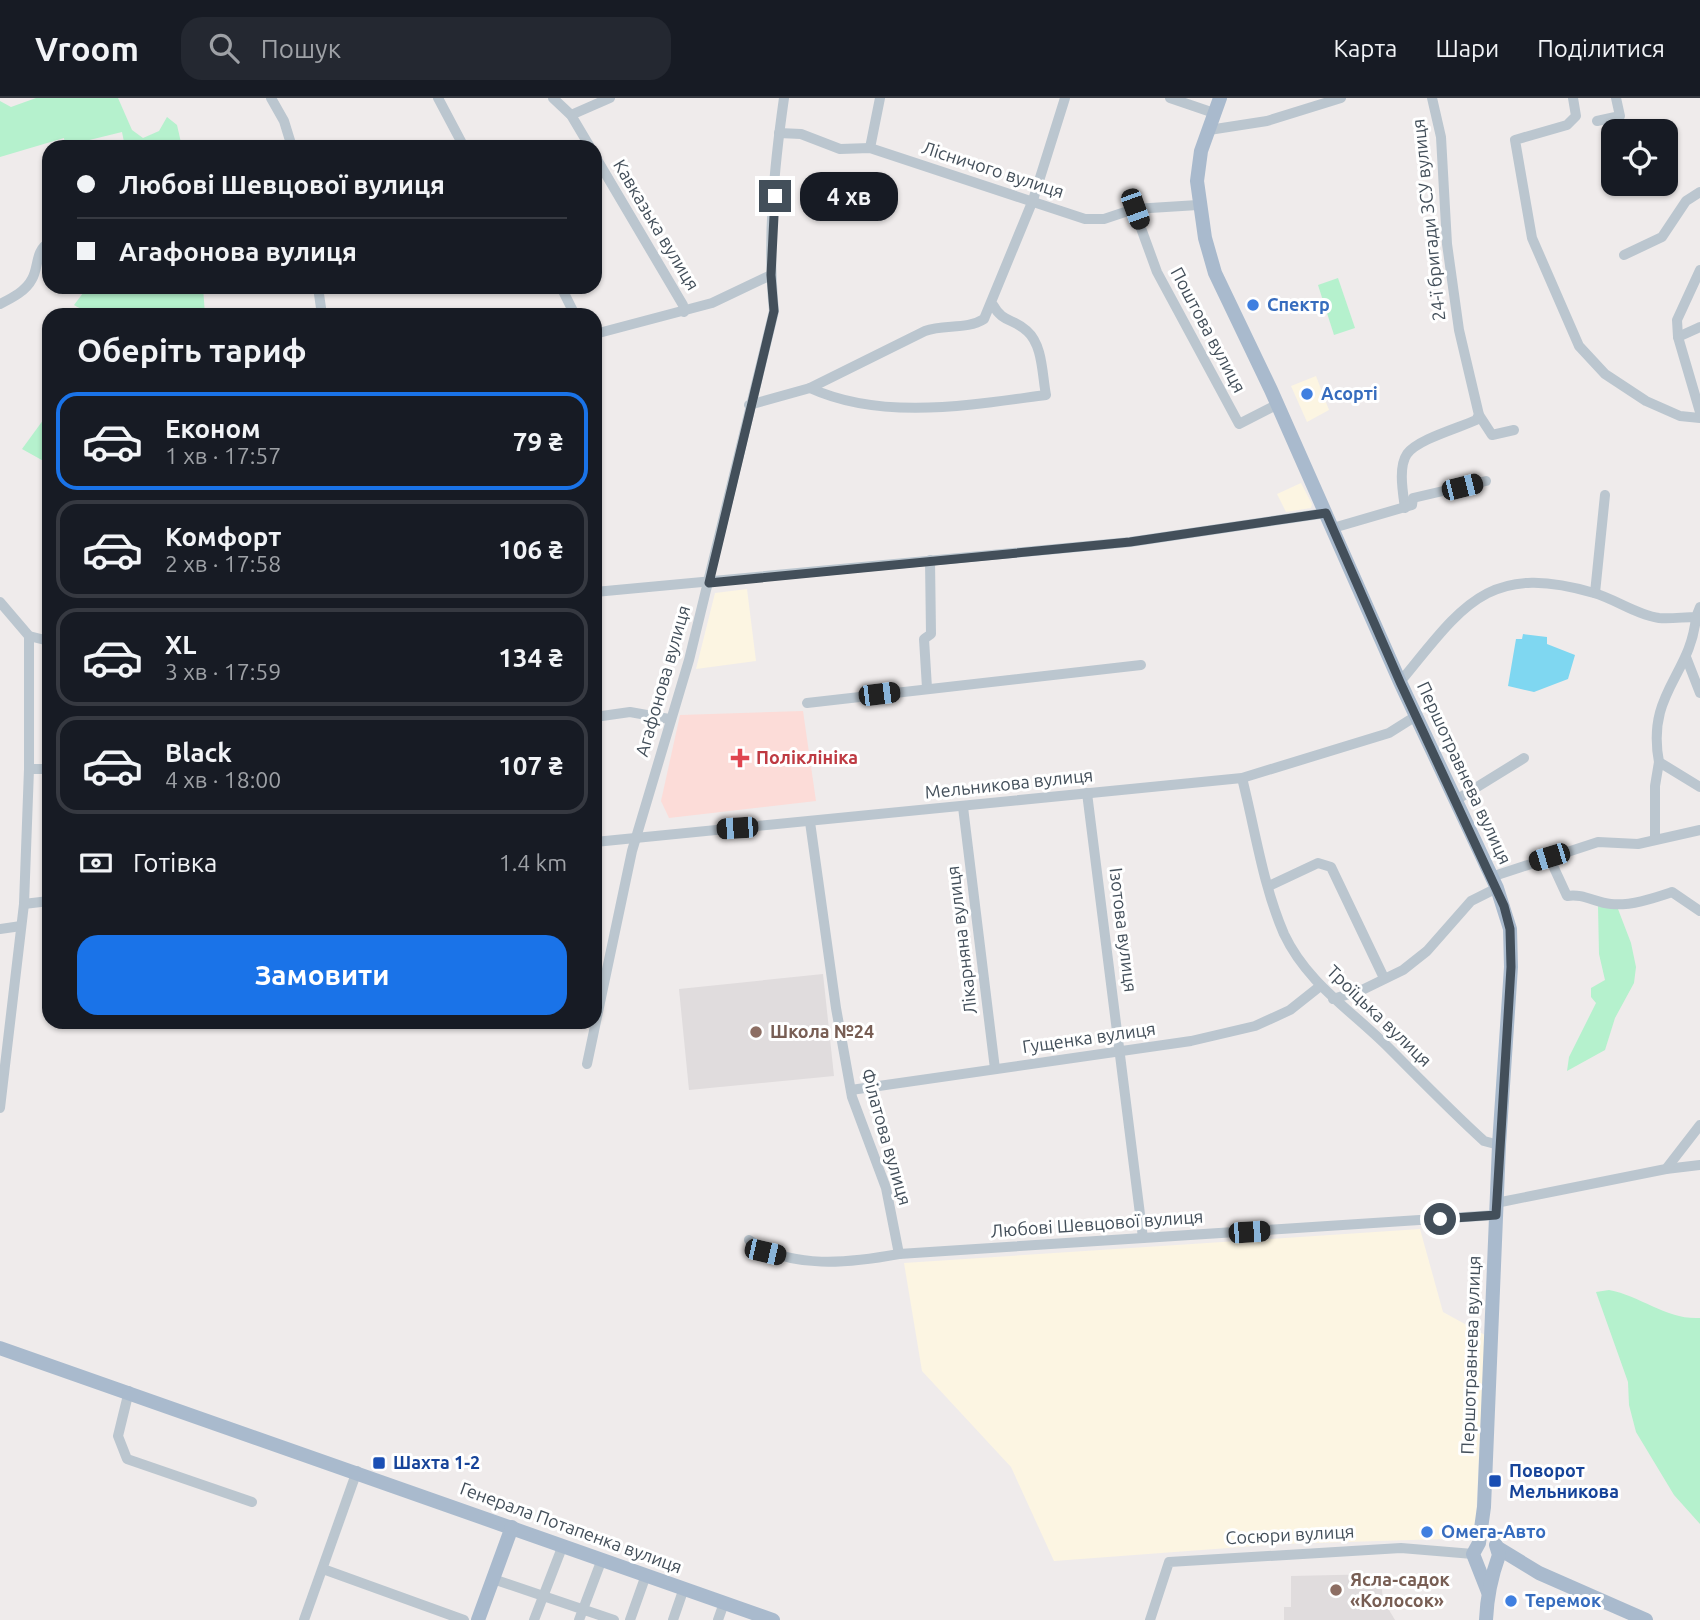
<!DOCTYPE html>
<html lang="uk">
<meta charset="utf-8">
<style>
body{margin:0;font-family:Ubuntu,sans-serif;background:#242831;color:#f1f3f6;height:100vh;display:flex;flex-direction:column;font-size:26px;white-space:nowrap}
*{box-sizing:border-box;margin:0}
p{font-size:23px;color:#9ea1a6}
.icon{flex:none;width:38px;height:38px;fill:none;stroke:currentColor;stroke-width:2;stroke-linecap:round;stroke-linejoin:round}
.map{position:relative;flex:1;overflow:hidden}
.sheet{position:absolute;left:42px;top:210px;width:560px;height:721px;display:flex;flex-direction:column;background:#171b24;border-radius:21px;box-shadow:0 2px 5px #0004}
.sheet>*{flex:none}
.hud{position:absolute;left:42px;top:42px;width:560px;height:154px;border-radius:21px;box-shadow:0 2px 5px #0004;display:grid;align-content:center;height:154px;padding:0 35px;background:#171b24}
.fabs{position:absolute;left:1601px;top:21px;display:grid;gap:14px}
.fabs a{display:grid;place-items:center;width:77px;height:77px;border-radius:14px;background:#171b24;box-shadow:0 2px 5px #0004;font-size:35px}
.end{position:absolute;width:32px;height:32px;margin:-16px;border:9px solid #434f5a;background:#fff;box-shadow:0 0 0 4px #fff}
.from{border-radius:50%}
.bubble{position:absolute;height:49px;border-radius:21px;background:#171b24;box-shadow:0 2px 5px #0004;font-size:23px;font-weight:600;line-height:49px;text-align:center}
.car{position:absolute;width:21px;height:42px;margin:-21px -10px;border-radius:9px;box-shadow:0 0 5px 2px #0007;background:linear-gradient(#222 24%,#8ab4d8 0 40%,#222 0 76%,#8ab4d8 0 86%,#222 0)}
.hud b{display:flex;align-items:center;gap:24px;height:66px;font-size:26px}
.hud b+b{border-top:2px solid #363941}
.hud i{width:18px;height:18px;background:#f1f3f6}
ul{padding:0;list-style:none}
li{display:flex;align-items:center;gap:21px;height:98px;margin:0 14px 10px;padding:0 21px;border:4px solid #363941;border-radius:21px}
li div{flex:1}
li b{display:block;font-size:26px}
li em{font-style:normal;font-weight:600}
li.current{border-color:#1a73e8}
li>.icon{width:63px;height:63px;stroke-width:1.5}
h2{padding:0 35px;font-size:32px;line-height:84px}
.pay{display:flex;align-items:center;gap:18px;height:77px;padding:0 35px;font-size:26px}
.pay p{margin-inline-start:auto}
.cta{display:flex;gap:14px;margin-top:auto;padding:14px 35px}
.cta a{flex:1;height:80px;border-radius:21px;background:#1a73e8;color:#fff;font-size:28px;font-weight:600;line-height:80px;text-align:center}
header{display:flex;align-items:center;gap:42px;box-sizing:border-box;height:98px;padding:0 35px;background:#171b24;border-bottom:2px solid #363941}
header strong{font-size:33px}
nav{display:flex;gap:38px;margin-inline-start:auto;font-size:24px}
.search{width:490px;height:63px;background:#242831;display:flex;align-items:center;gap:18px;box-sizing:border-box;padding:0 24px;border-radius:21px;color:#9ea1a6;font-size:26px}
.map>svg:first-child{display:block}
.commercial{fill:#fcf5e2}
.education{fill:#e0dcdd}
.medical{fill:#fcdcd8}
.green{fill:#b5f1cd}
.water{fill:#7fd7f1}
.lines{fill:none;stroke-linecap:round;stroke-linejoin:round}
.minor{stroke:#bbc6cf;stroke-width:10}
.major{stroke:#a9bacd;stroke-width:14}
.route{stroke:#434f5a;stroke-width:9}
.shop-dot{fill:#3f7fe0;stroke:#fff;stroke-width:2.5}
.health-dot{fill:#e0444e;stroke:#fff;stroke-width:2.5}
.education-dot{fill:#8d6e63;stroke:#fff;stroke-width:2.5}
.transit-dot{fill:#1a4fb4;stroke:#fff;stroke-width:2.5}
.labels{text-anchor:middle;stroke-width:6;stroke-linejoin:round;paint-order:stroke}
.street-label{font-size:18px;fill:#434f5a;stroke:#fff}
.shop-label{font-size:18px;font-weight:bold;fill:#366cbe;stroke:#fff;text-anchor:start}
.health-label{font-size:18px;font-weight:bold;fill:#be3a42;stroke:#fff;text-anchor:start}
.education-label{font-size:18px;font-weight:bold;fill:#785e54;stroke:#fff;text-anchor:start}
.transit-label{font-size:18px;font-weight:bold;fill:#164399;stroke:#fff;text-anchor:start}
</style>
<header>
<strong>Vroom</strong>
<div class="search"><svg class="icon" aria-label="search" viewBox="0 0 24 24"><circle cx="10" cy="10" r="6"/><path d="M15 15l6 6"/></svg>Пошук</div>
<nav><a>Карта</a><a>Шари</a><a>Поділитися</a></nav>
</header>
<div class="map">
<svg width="1700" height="1522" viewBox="0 0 1700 1522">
<rect width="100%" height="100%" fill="#efebeb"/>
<!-- commercial -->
<g class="commercial">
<path d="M1316 278 1329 312 1307 324 1291 288Z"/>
<path d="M1301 385 1312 406 1311 410 1286 414 1277 396Z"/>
<path d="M747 491 756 563 696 571 715 495Z"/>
<path d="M1420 1131 1443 1214 1485 1237 1475 1440 1282 1446 1054 1463 1011 1369 922 1273 904 1165Z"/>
</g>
<!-- education -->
<g class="education">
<path d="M823 876 834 978 689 992 679 891Z"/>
<path d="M1381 1476 1383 1507H1386L1395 1522H1284V1509H1291V1478Z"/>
</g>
<!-- medical -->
<path class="medical" d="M803 613 816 703 669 720 661 703 680 617Z"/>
<!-- green -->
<g class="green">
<path d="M36 0H118L132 32 143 40 159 33 167 19 177 27 182 49H125L122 34 65 48 64 40 0 59V3L11 9Z"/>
<path d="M1338 180 1355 230 1334 237 1318 187Z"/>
<path d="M102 189H203L205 217C170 217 103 226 74 207L83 195Z"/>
<path d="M49 314V366L22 351Z"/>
<path d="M1598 808 1618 811 1631 845 1636 869 1634 885 1615 920 1605 952 1567 973 1569 959 1596 905 1591 899V890L1605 882 1599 856Z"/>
<path d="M1609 1192C1641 1198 1667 1222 1700 1220V1426L1674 1397 1636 1334 1629 1307 1628 1284 1596 1194Z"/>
</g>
<!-- water -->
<path class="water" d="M1523 536 1547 539V546L1575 557 1568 581 1534 594 1508 588 1516 541H1522Z"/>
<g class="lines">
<!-- minor -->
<g class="minor">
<path d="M271 0 284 23 292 49"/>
<path d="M438 0 464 49"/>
<path d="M553 0 571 17 590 49"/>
<path d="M1170 0 1214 15"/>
<path d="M1432 0 1441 39 1447 146 1459 232 1479 317 1492 337 1514 332"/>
<path d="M1573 0 1576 18 1567 27 1515 42 1532 140 1579 248 1605 276 1646 303 1680 318 1700 320"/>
<path d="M571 17 610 0"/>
<path d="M1597 23 1620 18 1616 0"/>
<path d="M1209 32 1267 23 1341 0"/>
<path d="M779 35 801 36 840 51 870 50 1085 121H1104L1134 111 1198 107"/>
<path d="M870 50 880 0"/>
<path d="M595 58 683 207 684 214"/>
<path d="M1134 111 1157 174 1239 326 1278 306"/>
<path d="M1624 157 1662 139 1686 103 1700 94"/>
<path d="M1700 172 1677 222 1678 239 1700 314"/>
<path d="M318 189 322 217"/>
<path d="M561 189 575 217"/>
<path d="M0 206C12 200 26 193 32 181 39 169 35 152 49 145"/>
<path d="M595 236 712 205 771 177"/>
<path d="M1678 239 1700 229"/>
<path d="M810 290C882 323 970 307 1046 297 1042 277 1043 247 1027 233 1013 220 1003 225 993 207"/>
<path d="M749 307 810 290 925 233C944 226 967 232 984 221L1033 102 1065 0"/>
<path d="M1405 410C1403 395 1398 369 1407 356 1418 341 1459 330 1476 322L1479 317"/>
<path d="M1333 430 1412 407 1413 400 1486 383"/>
<path d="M595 494 1130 444 1326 415"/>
<path d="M1595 495 1605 397"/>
<path d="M0 504 29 538 49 543"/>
<path d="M1686 559 1700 595"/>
<path d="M1400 584C1462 509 1487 463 1594 495 1615 501 1637 517 1659 520 1671 521 1684 519 1696 519L1700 509"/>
<path d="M927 590 924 541 931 536 930 462"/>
<path d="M807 605 1141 567"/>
<path d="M595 619 630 614 669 621"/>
<path d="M1659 664C1646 595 1691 577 1696 519"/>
<path d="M29 671H49"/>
<path d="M1242 680C1255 731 1263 788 1284 836 1307 885 1351 912 1388 949 1420 981 1451 1013 1484 1043L1499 1047"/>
<path d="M1087 695 1143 1140"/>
<path d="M1456 702 1524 660"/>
<path d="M963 709 995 971"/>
<path d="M810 724 836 910 852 999 886 1090 899 1156"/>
<path d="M1655 741V688L1659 664 1700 689"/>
<path d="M595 744 1242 680 1389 635 1416 618"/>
<path d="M1549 759 1567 798C1583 795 1596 805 1611 806 1631 808 1654 800 1672 794L1700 813"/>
<path d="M1491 779 1598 744 1638 746 1700 732"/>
<path d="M1269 788 1318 765 1331 769 1384 880"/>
<path d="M24 806 49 803"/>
<path d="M0 831 21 828"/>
<path d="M1333 901 1362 892 1403 872 1427 853 1471 803 1497 790"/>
<path d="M587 966 632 753 689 562 774 213C767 143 774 70 784 0"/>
<path d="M851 992 1191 943 1255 928 1290 912 1319 889"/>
<path d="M0 1010 24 806 29 671V538"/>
<path d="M1666 1071 1700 1067"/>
<path d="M1496 1105 1666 1071 1700 1027"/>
<path d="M749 1142C791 1172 850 1165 899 1156L1496 1117"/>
<path d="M129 1293 118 1338 127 1361 252 1404"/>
<path d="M323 1471 464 1522"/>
<path d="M493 1481 614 1522"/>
<path d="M304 1522 357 1373"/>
<path d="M534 1522 563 1447"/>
<path d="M579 1522 602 1461"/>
<path d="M630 1522 646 1477"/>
<path d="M673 1522 684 1490"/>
<path d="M718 1522 724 1505"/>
<path d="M1150 1522 1169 1464 1401 1450 1473 1456"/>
</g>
<!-- major -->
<g class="major">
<path d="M1220 0 1201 53 1197 83 1205 140 1215 175 1271 292 1400 584 1497 790 1510 831 1511 869 1499 1047 1484 1409 1479 1445 1473 1456 1488 1494"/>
<path d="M0 1250 773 1522"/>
<path d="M1498 1450 1539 1475 1646 1522"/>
<path d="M478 1522 512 1429"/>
<path d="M1486 1522C1487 1498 1491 1479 1499 1457L1496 1447"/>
</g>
</g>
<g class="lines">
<!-- route -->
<path class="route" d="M775 98 771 177 774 213 709 485 1130 444 1326 415 1400 584 1504 808 1510 831 1511 869 1496 1117 1440 1121"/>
</g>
<!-- markers -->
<g class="shop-dot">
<circle cx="1253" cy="207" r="7"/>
<circle cx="1307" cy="296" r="7"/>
<circle cx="1427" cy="1434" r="7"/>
<circle cx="1511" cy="1503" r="7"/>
</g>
<path class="health-dot" d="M736.5 649.5h7v7h7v7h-7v7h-7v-7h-7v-7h7z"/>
<g class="education-dot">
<circle cx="756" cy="934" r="7"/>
<circle cx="1336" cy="1492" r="7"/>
</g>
<g class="transit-dot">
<rect x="372" y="1358" width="14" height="14" rx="3.5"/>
<rect x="1488" y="1376" width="14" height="14" rx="3.5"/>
</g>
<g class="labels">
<!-- street labels -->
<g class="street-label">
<text transform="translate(993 72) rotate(18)" y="6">Лісничого вулиця</text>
<text transform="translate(1429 122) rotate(-96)" y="6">24-ї бригади ЗСУ вулиця</text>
<text transform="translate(656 127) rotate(59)" y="6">Кавказька вулиця</text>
<text transform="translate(1208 232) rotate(62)" y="6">Поштова вулиця</text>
<text transform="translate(663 583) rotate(-74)" y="6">Агафонова вулиця</text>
<text transform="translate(1464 675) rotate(65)" y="6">Першотравнева вулиця</text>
<text transform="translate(1009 686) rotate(-6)" y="6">Мельникова вулиця</text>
<text transform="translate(1123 832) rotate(83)" y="6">Ізотова вулиця</text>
<text transform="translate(962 842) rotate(-97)" y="6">Лікарняна вулиця</text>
<text transform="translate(1379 918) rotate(44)" y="6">Троїцька вулиця</text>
<text transform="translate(1089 940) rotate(-8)" y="6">Гущенка вулиця</text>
<text transform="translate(886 1039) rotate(74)" y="6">Філатова вулиця</text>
<text transform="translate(1097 1126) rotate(-4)" y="6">Любові Шевцової вулиця</text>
<text transform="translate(1471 1257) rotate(-88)" y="6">Першотравнева вулиця</text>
<text transform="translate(571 1430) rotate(20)" y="6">Генерала Потапенка вулиця</text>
<text transform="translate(1290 1437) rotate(-3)" y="6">Сосюри вулиця</text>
</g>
<!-- shop labels -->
<g class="shop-label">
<text x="1267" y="213">Спектр</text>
<text x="1321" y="302">Асорті</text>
<text x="1441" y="1440">Омега-Авто</text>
<text x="1525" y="1509">Теремок</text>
</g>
<!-- health labels -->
<g class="health-label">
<text x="756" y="666">Поліклініка</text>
</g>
<!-- education labels -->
<g class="education-label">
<text x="770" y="940">Школа №24</text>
<text x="1350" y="1488">Ясла-садок<tspan x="1350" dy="21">«Колосок»</tspan></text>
</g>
<!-- transit labels -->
<g class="transit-label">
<text x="393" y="1371">Шахта 1-2</text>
<text x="1509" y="1379">Поворот<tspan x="1509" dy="21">Мельникова</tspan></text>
</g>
</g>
</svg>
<div class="fabs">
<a><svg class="icon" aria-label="locate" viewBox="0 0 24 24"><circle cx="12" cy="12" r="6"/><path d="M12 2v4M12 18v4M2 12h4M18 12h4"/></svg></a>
</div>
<i class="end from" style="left:1440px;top:1121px"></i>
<i class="end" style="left:775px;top:98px"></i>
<div class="bubble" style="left:800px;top:74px;width:98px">4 хв</div>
<i class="car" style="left:1135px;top:111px;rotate:160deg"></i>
<i class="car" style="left:1462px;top:389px;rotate:76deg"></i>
<i class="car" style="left:879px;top:596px;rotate:83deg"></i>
<i class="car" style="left:737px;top:730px;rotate:266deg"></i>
<i class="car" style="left:1549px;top:759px;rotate:253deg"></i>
<i class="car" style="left:1249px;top:1134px;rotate:86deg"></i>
<i class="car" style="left:765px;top:1154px;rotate:103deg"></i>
<div class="hud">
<b><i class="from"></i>Любові Шевцової вулиця</b>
<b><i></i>Агафонова вулиця</b>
</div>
<section class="sheet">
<h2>Оберіть тариф</h2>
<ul>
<li class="current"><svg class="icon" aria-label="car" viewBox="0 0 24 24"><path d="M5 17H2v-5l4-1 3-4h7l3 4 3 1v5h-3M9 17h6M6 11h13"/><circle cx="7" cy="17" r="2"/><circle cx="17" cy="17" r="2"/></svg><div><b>Економ</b><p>1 хв · 17:57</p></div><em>79 ₴</em></li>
<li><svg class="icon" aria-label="car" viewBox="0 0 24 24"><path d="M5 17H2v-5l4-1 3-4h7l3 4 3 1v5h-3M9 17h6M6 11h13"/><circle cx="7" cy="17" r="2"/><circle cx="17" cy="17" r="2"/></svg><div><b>Комфорт</b><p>2 хв · 17:58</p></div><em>106 ₴</em></li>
<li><svg class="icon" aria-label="car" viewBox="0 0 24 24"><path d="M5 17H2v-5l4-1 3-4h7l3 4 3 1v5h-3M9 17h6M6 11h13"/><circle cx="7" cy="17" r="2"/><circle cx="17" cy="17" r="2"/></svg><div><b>XL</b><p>3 хв · 17:59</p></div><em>134 ₴</em></li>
<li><svg class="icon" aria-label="car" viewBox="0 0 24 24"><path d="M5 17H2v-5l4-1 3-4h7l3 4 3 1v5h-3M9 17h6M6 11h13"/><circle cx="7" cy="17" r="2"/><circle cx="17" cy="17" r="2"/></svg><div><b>Black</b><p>4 хв · 18:00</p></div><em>107 ₴</em></li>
</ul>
<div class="pay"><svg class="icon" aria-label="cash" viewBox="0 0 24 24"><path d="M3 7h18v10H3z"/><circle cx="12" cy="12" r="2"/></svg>Готівка<p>1.4 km</p></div>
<div class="cta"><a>Замовити</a></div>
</section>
</div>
